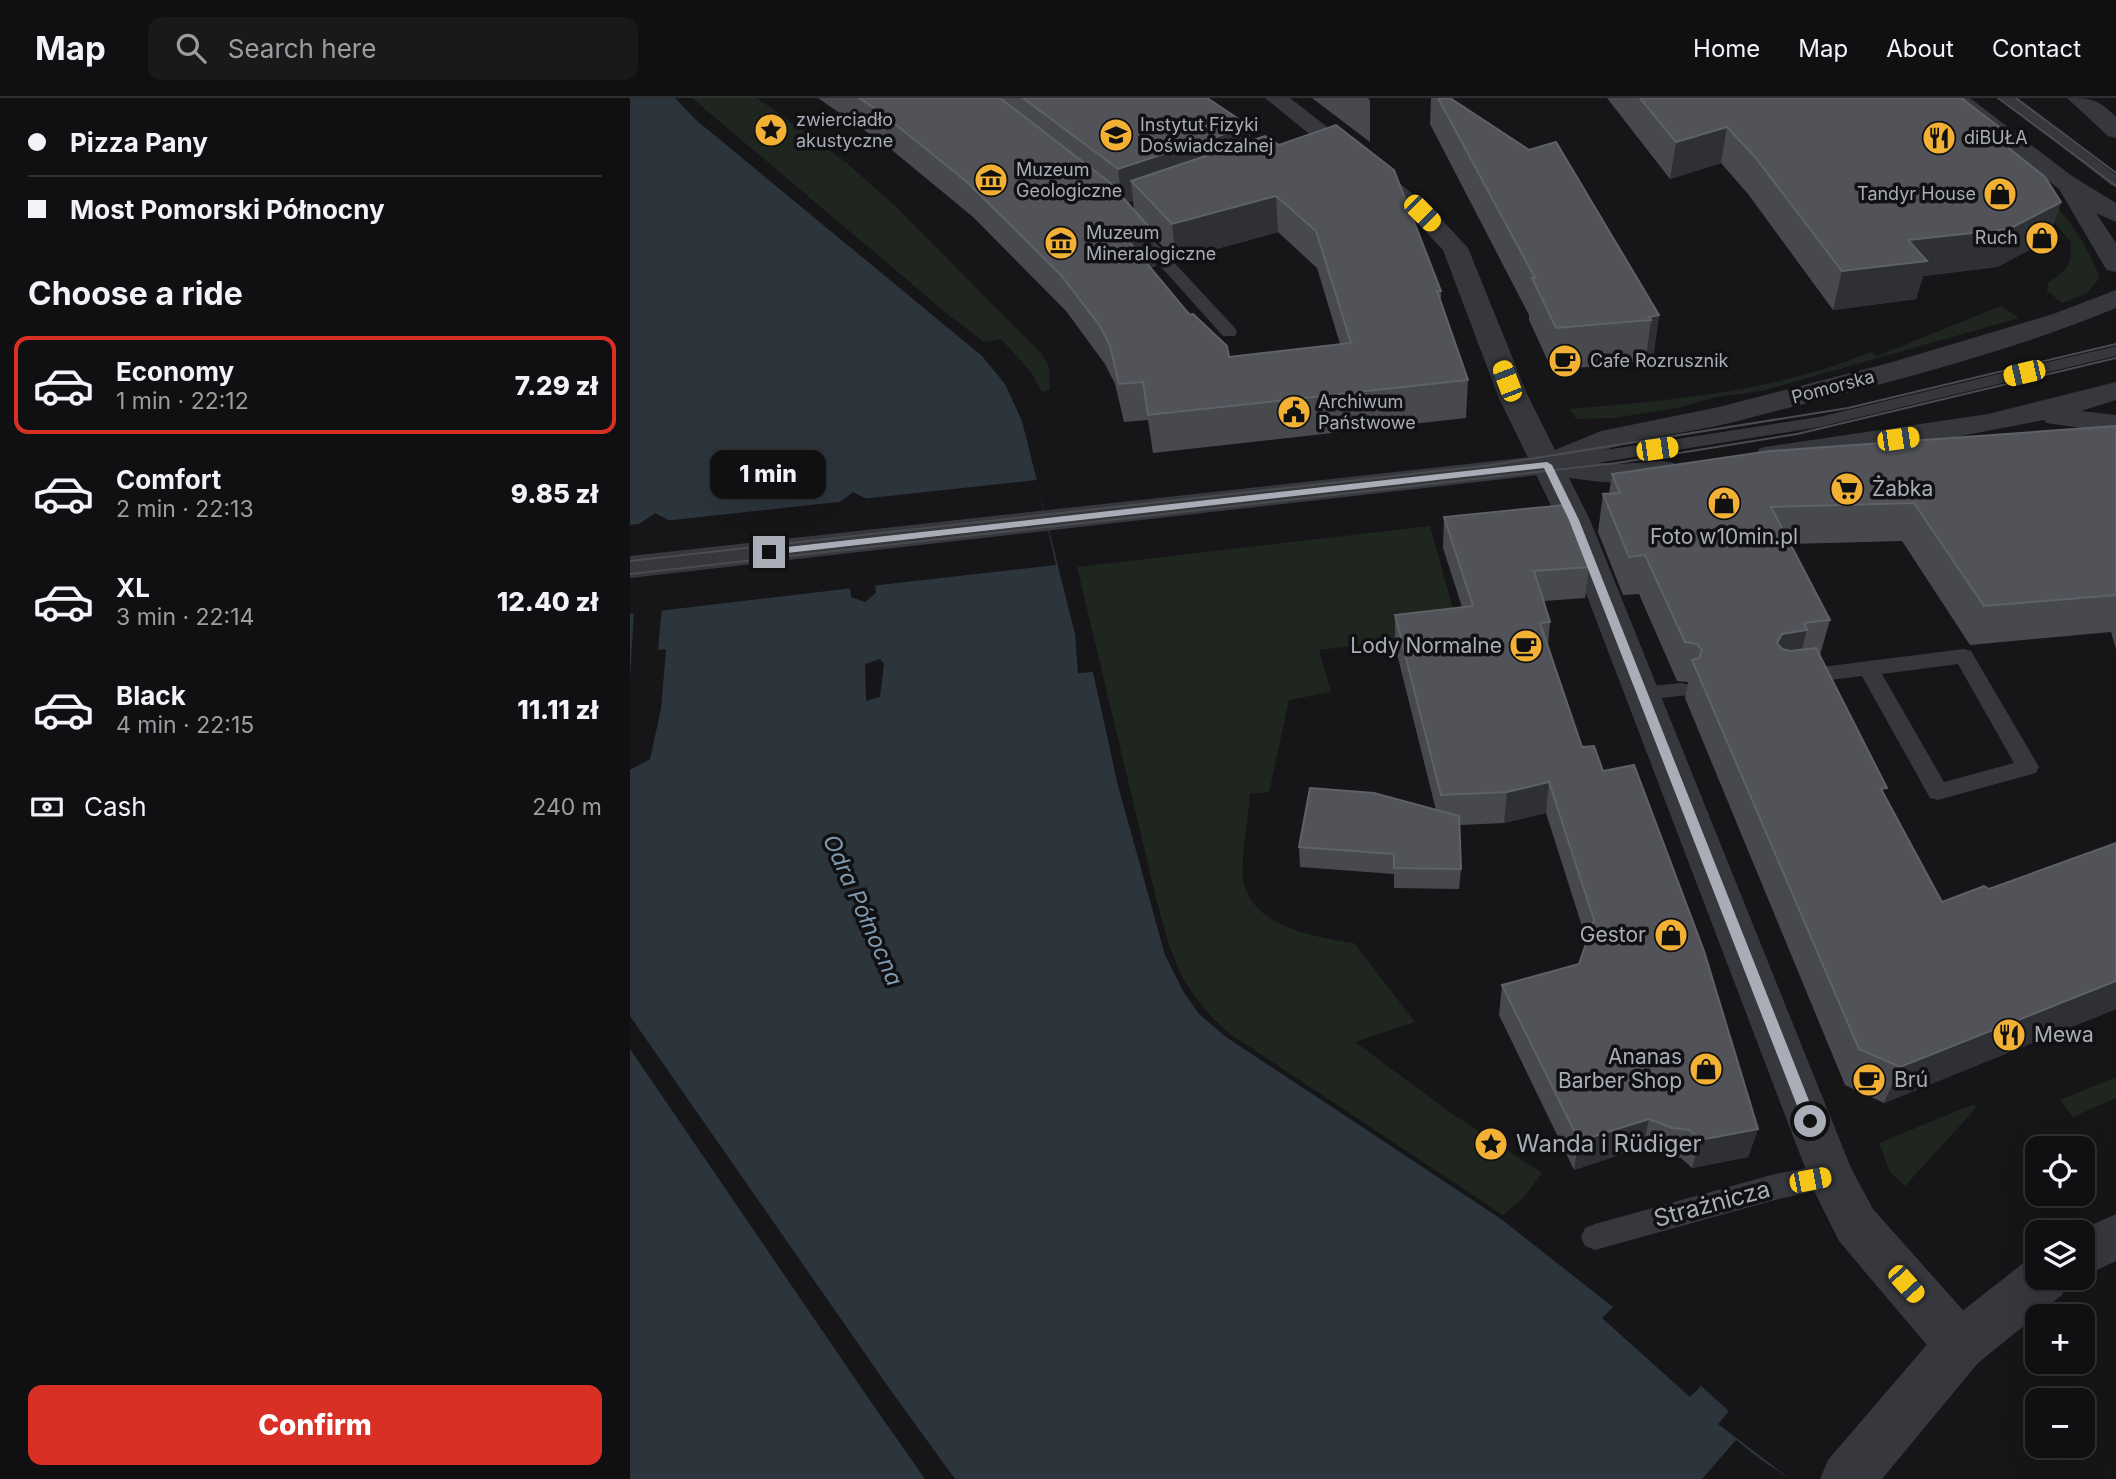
<!DOCTYPE html>
<meta charset="utf-8">
<style>
body{margin:0;font-family:Inter,sans-serif;background:#19191b;color:#f1f3f6;height:100vh;display:flex;flex-direction:column;font-size:26px;white-space:nowrap}
*{box-sizing:border-box;margin:0}
p{font-size:23px;color:#9c9d9f}
.icon{flex:none;width:38px;height:38px;fill:none;stroke:currentColor;stroke-width:2;stroke-linecap:round;stroke-linejoin:round}
.map{position:relative;flex:1;overflow:hidden}
.drawer{display:flex;flex-direction:column;background:#101012;width:630px}
.drawer>*{flex:none}
.guide{display:grid;align-content:center;height:154px;padding:0 28px;background:#101012}
.buttons{position:absolute;left:1395px;top:1038px;display:grid;gap:14px}
.buttons a{display:grid;place-items:center;width:70px;height:70px;border-radius:14px;background:#101012;box-shadow:0 7px 28px #0002,0 0 0 2px #303032;font-size:35px}
.end{position:absolute;width:32px;height:32px;margin:-16px;border:9px solid #a8adb8;background:#111;box-shadow:0 0 0 4px #111}
.from{border-radius:50%}
.bubble{position:absolute;height:49px;border-radius:14px;background:#101012;box-shadow:0 7px 28px #0002,0 0 0 2px #303032;font-size:23px;font-weight:800;line-height:49px;text-align:center}
.car{position:absolute;width:21px;height:42px;margin:-21px -10px;border-radius:9px;box-shadow:0 0 5px 2px #0007;background:linear-gradient(#f5c518 24%,#345 0 40%,#f5c518 0 76%,#345 0 86%,#f5c518 0)}
.guide b{display:flex;align-items:center;gap:24px;height:66px;font-size:26px}
.guide b+b{border-top:2px solid #303032}
.guide i{width:18px;height:18px;background:#f1f3f6}
ul{padding:0;list-style:none}
li{display:flex;align-items:center;gap:21px;height:98px;margin:0 14px 10px;padding:0 14px;border:4px solid transparent;border-radius:14px}
li div{flex:1}
li b{display:block;font-size:26px}
li em{font-style:normal;font-weight:800}
li.on{border-color:#d93025}
li>.icon{width:63px;height:63px;stroke-width:1.5}
h2{padding:0 28px;font-size:32px;line-height:84px}
.pay{display:flex;align-items:center;gap:18px;height:77px;padding:0 28px;font-size:26px}
.pay p{margin-inline-start:auto}
.button{display:flex;gap:14px;margin-top:auto;padding:14px 28px}
.button a{flex:1;height:80px;border-radius:14px;background:#d93025;color:#fff;font-size:28px;font-weight:800;line-height:80px;text-align:center}
header{display:flex;align-items:center;gap:42px;box-sizing:border-box;height:98px;padding:0 35px;background:#101012;border-bottom:2px solid #303032}
header strong{font-size:33px}
nav{display:flex;gap:38px;margin-inline-start:auto;font-size:24px}
.search{width:490px;height:63px;background:#19191b;display:flex;align-items:center;gap:18px;box-sizing:border-box;padding:0 24px;border-radius:14px;color:#9c9d9f;font-size:26px}
main{display:flex;flex:1;min-height:0}
.map>svg:first-child{display:block}
.green{fill:#1e261f}
.water{fill:#2c353c;fill-rule:evenodd}
.pier{fill:#161618}
.lines{fill:none;stroke-linecap:round;stroke-linejoin:round}
.service{fill:#37383d;fill-rule:evenodd}
.minor{fill:#37383d;fill-rule:evenodd}
.tertiary{fill:#37383d;fill-rule:evenodd}
.tram{stroke:#4a4c52;stroke-width:2}
.wall{fill:#47494d;fill-rule:evenodd}
.shaded-wall{fill:#2f3033}
.building{fill:#525359;stroke:#5f6168;stroke-width:2}
.route{fill:#a8adb8}
.labels{text-anchor:middle;stroke-width:7;stroke-linejoin:round;paint-order:stroke}
.far-poi-label{font-size:18px;fill:#a8adb8;stroke:#111113;text-anchor:start}
.far-street-label{font-size:18px;fill:#a8adb8;stroke:#111113}
.poi-label{font-size:21px;fill:#a8adb8;stroke:#111113;text-anchor:start}
.water-label{font-size:23px;font-style:italic;fill:#7f9bb3;stroke:#111113}
.near-poi-label{font-size:24px;fill:#a8adb8;stroke:#111113;text-anchor:start}
.near-street-label{font-size:24px;fill:#a8adb8;stroke:#111113}
</style>
<header>
<strong>Map</strong>
<div class="search"><svg class="icon" aria-label="search" viewBox="0 0 24 24"><circle cx="10" cy="10" r="6"/><path d="M15 15l6 6"/></svg>Search here</div>
<nav><a>Home</a><a>Map</a><a>About</a><a>Contact</a></nav>
</header>
<main>
<section class="drawer">
<div class="guide">
<b><i class="from"></i>Pizza Pany</b>
<b><i></i>Most Pomorski Północny</b>
</div>
<h2>Choose a ride</h2>
<ul>
<li class="on"><svg class="icon" aria-label="car" viewBox="0 0 24 24"><path d="M5 17H2v-5l4-1 3-4h7l3 4 3 1v5h-3M9 17h6M6 11h13"/><circle cx="7" cy="17" r="2"/><circle cx="17" cy="17" r="2"/></svg><div><b>Economy</b><p>1 min · 22:12</p></div><em>7.29 zł</em></li>
<li><svg class="icon" aria-label="car" viewBox="0 0 24 24"><path d="M5 17H2v-5l4-1 3-4h7l3 4 3 1v5h-3M9 17h6M6 11h13"/><circle cx="7" cy="17" r="2"/><circle cx="17" cy="17" r="2"/></svg><div><b>Comfort</b><p>2 min · 22:13</p></div><em>9.85 zł</em></li>
<li><svg class="icon" aria-label="car" viewBox="0 0 24 24"><path d="M5 17H2v-5l4-1 3-4h7l3 4 3 1v5h-3M9 17h6M6 11h13"/><circle cx="7" cy="17" r="2"/><circle cx="17" cy="17" r="2"/></svg><div><b>XL</b><p>3 min · 22:14</p></div><em>12.40 zł</em></li>
<li><svg class="icon" aria-label="car" viewBox="0 0 24 24"><path d="M5 17H2v-5l4-1 3-4h7l3 4 3 1v5h-3M9 17h6M6 11h13"/><circle cx="7" cy="17" r="2"/><circle cx="17" cy="17" r="2"/></svg><div><b>Black</b><p>4 min · 22:15</p></div><em>11.11 zł</em></li>
</ul>
<div class="pay"><svg class="icon" aria-label="cash" viewBox="0 0 24 24"><path d="M3 7h18v10H3z"/><circle cx="12" cy="12" r="2"/></svg>Cash<p>240 m</p></div>
<div class="button"><a>Confirm</a></div>
</section>
<div class="map">
<svg width="1486" height="1381" viewBox="0 0 1486 1381">
<rect width="100%" height="100%" fill="#161618"/>
<!-- green -->
<g class="green">
<path d="M62 0H127L217 65 264 107 412 256 419 269 420 292 412 294 401 274 371 241 354 244 321 219Z"/>
<path d="M1400 96C1405 97 1412 98 1417 101 1435 111 1466 161 1469 181L1457 195 1432 205 1417 193 1418 185C1437 172 1442 168 1441 144Z"/>
<path d="M1371 208 1389 220 1132 293 1087 299 1051 309 984 320 946 321 940 311C1041 302 1146 294 1240 254L1247 258Z"/>
<path d="M800 428 830 535 689 552 701 594 659 602 639 694 620 696C618 722 612 751 613 777 616 828 685 839 724 845L785 924 725 944 821 1015 912 1075 894 1099 873 1117 600 936C551 893 542 861 526 800L447 469Z"/>
<path d="M1486 979V1000L1443 1019 1430 1002Z"/>
<path d="M1344 1006 1346 1010 1275 1088 1260 1074 1249 1045Z"/>
</g>
<!-- water -->
<path class="water" d="M0 0H45L66 22 352 258 375 286 392 323 445 536 448 575 463 574 488 688 535 857 553 893 569 916 596 939 871 1121 983 1209 972 1220 1060 1299 1071 1288 1099 1313 1088 1326 1160 1381H0V672L20 661 31 611 36 551 28 552 40 423 25 415 9 426 0 580ZM223 394 237 401 246 495 235 504 221 499 210 404ZM250 561 254 566 250 599 236 603 235 566Z"/>
<!-- pier -->
<g class="pier">
<path d="M407 382 426 467 241 488 234 403 231 401Z"/>
<path d="M217 403 213 405 223 490 28 513 36 425 34 423Z"/>
<path d="M17 425 13 428 9 515 0 516V427Z"/>
<path d="M0 918 259 1290 325 1381H295L241 1304 0 951Z"/>
<path d="M1106 1342 1130 1361 1160 1381H1072Z"/>
</g>
<g class="lines">
<!-- service -->
<g class="service">
<path d="M1370 0H1386L1486 77V88L1481 87Z"/>
<path d="M504 125 509 127 605 230 607 234 605 238H593L499 133 496 130Z"/>
<path d="M1486 248V258L1189 329 924 372 915 366 924 360 1189 319Z"/>
<path d="M1334 551 1341 553 1409 669 1406 675 1308 702 1300 700 1232 578 1168 586 1160 584 1157 579 1160 574 1168 572ZM1328 566 1384 665 1314 684 1252 576Z"/>
<path d="M1051 585 1059 587 1062 592 1059 597 1012 602 1004 600 1001 595 1004 590Z"/>
<path d="M1201 1065 1211 1069 1215 1078 1211 1087 1145 1102 965 1152 955 1148 951 1139 955 1130 965 1126 1145 1076Z"/>
</g>
<!-- minor -->
<path class="minor" d="M635 0H660L801 110 838 150 898 298 960 422 1221 1070 1243 1111 1348 1229 1356 1247 1348 1265 1330 1272 1312 1265 1209 1143 1184 1093 928 422 868 298 813 152 783 120Z"/>
<!-- tertiary -->
<g class="tertiary">
<path d="M1315 0H1340L1442 78 1486 105V124L1466 115 1486 145V174L1477 172 1473 166 1429 91Z"/>
<path d="M1437 0C1461 0 1468 1 1486 19V40L1478 38Z"/>
<path d="M1486 192V210C1366 260 1230 291 1104 324 1052 337 997 339 949 363L989 366 1033 363 1044 365 1049 372 1044 379C1002 389 959 384 917 376L0 480V458L910 358 971 333 1089 309 1259 265 1423 216Z"/>
<path d="M1486 284V302L1451 313 1486 317V335L1416 325 1414 322 1315 341 1141 366 1130 364 1126 357 1130 350 1141 348 1358 316Z"/>
<path d="M1486 1116V1163L1452 1179V1134H1446Z"/>
<path d="M1407 1159V1180H1439L1432 1197 1348 1265 1252 1381H1190L1198 1362 1312 1229 1396 1163Z"/>
</g>
<!-- tram -->
<g class="tram">
<path d="M1368 0 1486 88"/>
<path d="M1386 0 1486 75"/>
<path d="M0 463 862 367 1218 310 1486 246"/>
<path d="M0 476 987 365 1167 336 1486 260"/>
</g>
</g>
<!-- wall -->
<g class="wall">
<path d="M188 0H577L619 28 620 43 811 193V203L838 282 836 320 523 355 518 322 494 324 485 286 475 266 436 213 343 119 257 48ZM503 103 504 112 497 104ZM648 134 687 170 710 246 599 259 553 209 520 170 526 168 523 138 546 162Z"/>
<path d="M682 0H738L740 3V44Z"/>
<path d="M801 0H820L1029 217 1023 259 1016 260 1015 264 922 272 899 222V217L800 26Z"/>
<path d="M977 0H1336L1335 3 1385 41 1382 53 1431 104 1418 142 1367 169 1293 178 1286 201 1203 212 1118 96 1091 65 1040 81Z"/>
<path d="M1486 328V551L1481 534 1340 547 1272 443 1160 446 1200 522 1190 557 1255 698 1312 804 1359 791 1486 745V911L1254 1005 1215 987 1055 600 1058 584 1047 583 1009 496 993 497 968 434 973 396H979L982 376Z"/>
<path d="M814 419 959 469 955 500 914 503 920 524 918 548 952 649 973 673 1128 1031 1118 1059 1062 1070 1051 1060 1035 1058 1013 1049 944 1072 869 917 872 887 949 866 957 844 916 715 874 725 830 727 831 771 829 791 764 790V776L670 769 669 749 806 712 765 548V517L832 509 813 450Z"/>
</g>
<!-- shaded-wall -->
<g class="shaded-wall">
<path d="M619 28 621 63 501 83 503 103 492 106 488 71Z"/>
<path d="M1097 29 1091 65 1040 81 1046 44Z"/>
<path d="M1385 41 1374 78 1370 43Z"/>
<path d="M646 98 648 134 546 162 542 126Z"/>
<path d="M1431 104 1418 142 1367 169 1293 178 1286 201 1203 212 1212 173 1278 142Z"/>
<path d="M522 132 526 168 500 175 495 139Z"/>
<path d="M1029 217 1023 259 1016 260 1021 222 1019 219Z"/>
<path d="M1177 532 1167 570 1147 545 1152 536Z"/>
<path d="M919 684 916 715 874 725 877 694Z"/>
<path d="M1486 883V911L1254 1005 1270 969Z"/>
<path d="M1019 1021 1013 1049 944 1072 949 1043Z"/>
<path d="M1128 1031 1118 1059 1062 1070 1070 1042Z"/>
</g>
<!-- building -->
<g class="building">
<path d="M229 0H370L479 84 522 132 495 139 553 209 560 217 563 216 597 248 599 259 721 245 686 133 646 98 542 126 501 83 635 38 649 47 706 27 764 72 811 193H807L838 282 518 317 513 284 489 286 480 248 470 228 430 176 337 84 250 14Z"/>
<path d="M393 0H577L619 28 488 71Z"/>
<path d="M808 0H820L899 52 926 44 1029 217 1019 219 1021 222 926 230 902 180H905Z"/>
<path d="M1010 0H1331L1385 41 1370 43 1415 79 1431 104 1379 131 1278 142 1297 163 1212 173 1125 59 1097 29 1046 44Z"/>
<path d="M1486 328V497L1354 508 1284 405 1141 409 1200 522 1174 525 1177 532 1152 536 1147 545 1152 551 1160 553 1186 550 1257 690 1251 691 1312 804 1354 788 1359 791 1486 745V883L1270 969 1229 951 1062 562 1069 560 1072 552 1067 546 1055 544 1015 457 999 459 973 396 990 395 982 376 1140 353Z"/>
<path d="M935 407 959 469 904 473 920 524 910 525 952 649 964 648 973 673 1004 667 1074 853 1128 1031 1070 1042 1059 1032 1042 1030 1019 1021 949 1043 872 887 949 866 964 822 919 684 877 694 811 697 765 517 843 508 814 419Z"/>
<path d="M680 690 744 695 829 718 831 771 764 770V756L669 749Z"/>
</g>
<!-- route -->
<path class="route" d="M917 364 922 367 949 422 1187 1023 1185 1028 1180 1029 1173 1023 939 422 914 370 139 457 134 454 139 451Z"/>
<!-- icons -->
<defs>
<symbol id="sight-disc" viewBox="-11 -11 22 22"><circle r="9.5" fill="#f2b134" stroke="#111113"/><path d="M0-6L1.8-2.2L6-1.7L2.9 1.2L3.7 5.4L0 3.3L-3.7 5.4L-2.9 1.2L-6-1.7L-1.8-2.2Z" fill="#111"/></symbol>
<symbol id="university-disc" viewBox="-11 -11 22 22"><circle r="9.5" fill="#f2b134" stroke="#111113"/><path d="M0-5L7-2L0 1L-7-2ZM-4 1L0 2.5L4 1V4Q0 6-4 4Z" fill="#111"/></symbol>
<symbol id="restaurant-disc" viewBox="-11 -11 22 22"><circle r="9.5" fill="#f2b134" stroke="#111113"/><path d="M-5-6h1v4h1v-4h1v4h1v-4h1v5L-1.5 .5V6h-2V.5L-5-1ZM5-6V6H3V1.5H1.5Q1.5-4 5-6Z" fill="#111"/></symbol>
<symbol id="museum-disc" viewBox="-11 -11 22 22"><circle r="9.5" fill="#f2b134" stroke="#111113"/><path d="M0-6L6-3V-2H-6V-3ZM-5-1h2V3h-2ZM-1-1h2V3h-2ZM3-1h2V3H3ZM-6 4H6V6H-6Z" fill="#111"/></symbol>
<symbol id="shop-disc" viewBox="-11 -11 22 22"><circle r="9.5" fill="#f2b134" stroke="#111113"/><path d="M-5-2.5h2.3a2.7 3.5 0 0 1 5.4 0H5L5.5 6h-11ZM-1.5-2.5h3a1.5 2.3 0 0 0-3 0Z" fill="#111"/></symbol>
<symbol id="cafe-disc" viewBox="-11 -11 22 22"><circle r="9.5" fill="#f2b134" stroke="#111113"/><path d="M-5.5-4.5H6V0H3Q3 3.5 0 3.5H-2.5Q-5.5 3.5-5.5 0ZM3-3.2v2h1.7v-2ZM-6 4.5H4V6H-6Z" fill="#111"/></symbol>
<symbol id="civic-disc" viewBox="-11 -11 22 22"><circle r="9.5" fill="#f2b134" stroke="#111113"/><path d="M-.6-6.5H3V-4.5H.6V-3L4-1V1h2V6H-6V1h2V-1L-.6-3ZM-1.2 2.5V6h2.4V2.5Z" fill="#111"/></symbol>
<symbol id="supermarket-disc" viewBox="-11 -11 22 22"><circle r="9.5" fill="#f2b134" stroke="#111113"/><path d="M-6-5.5h2.5l.6 2H6L4.5 2H-2.5L-4.4-4H-6ZM-1.5 3.2a1.3 1.3 0 1 0 .1 0ZM3 3.2a1.3 1.3 0 1 0 .1 0Z" fill="#111"/></symbol>
</defs>
<g fill-rule="evenodd">
<use href="#sight-disc" x="122" y="13" width="38" height="38"/>
<use href="#university-disc" x="467" y="18" width="38" height="38"/>
<use href="#restaurant-disc" x="1290" y="21" width="38" height="38"/>
<use href="#museum-disc" x="342" y="63" width="38" height="38"/>
<use href="#shop-disc" x="1351" y="77" width="38" height="38"/>
<use href="#shop-disc" x="1393" y="121" width="38" height="38"/>
<use href="#museum-disc" x="412" y="126" width="38" height="38"/>
<use href="#cafe-disc" x="916" y="244" width="38" height="38"/>
<use href="#civic-disc" x="645" y="295" width="38" height="38"/>
<use href="#supermarket-disc" x="1198" y="372" width="38" height="38"/>
<use href="#shop-disc" x="1075" y="386" width="38" height="38"/>
<use href="#cafe-disc" x="877" y="529" width="38" height="38"/>
<use href="#shop-disc" x="1022" y="818" width="38" height="38"/>
<use href="#restaurant-disc" x="1360" y="918" width="38" height="38"/>
<use href="#shop-disc" x="1057" y="952" width="38" height="38"/>
<use href="#cafe-disc" x="1220" y="963" width="38" height="38"/>
<use href="#sight-disc" x="842" y="1027" width="38" height="38"/>
</g>
<g class="labels">
<!-- far-poi labels -->
<g class="far-poi-label">
<text x="166" y="28">zwierciadło<tspan x="166" dy="21">akustyczne</tspan></text>
<text x="510" y="33">Instytut Fizyki<tspan x="510" dy="21">Doświadczalnej</tspan></text>
<text x="1334" y="46">diBUŁA</text>
<text x="386" y="78">Muzeum<tspan x="386" dy="21">Geologiczne</tspan></text>
<text x="1346" y="102" text-anchor="end">Tandyr House</text>
<text x="456" y="141">Muzeum<tspan x="456" dy="21">Mineralogiczne</tspan></text>
<text x="1388" y="146" text-anchor="end">Ruch</text>
<text x="960" y="269">Cafe Rozrusznik</text>
<text x="688" y="310">Archiwum<tspan x="688" dy="21">Państwowe</tspan></text>
</g>
<!-- far-street labels -->
<g class="far-street-label">
<text transform="translate(1203 289) rotate(-15)" y="6">Pomorska</text>
</g>
<!-- poi labels -->
<g class="poi-label">
<text x="1242" y="398">Żabka</text>
<text x="1094" y="446" text-anchor="middle">Foto w10min.pl</text>
<text x="872" y="555" text-anchor="end">Lody Normalne</text>
<text x="1016" y="844" text-anchor="end">Gestor</text>
<text x="1404" y="944">Mewa</text>
<text x="1052" y="966" text-anchor="end">Ananas<tspan x="1052" dy="24">Barber Shop</tspan></text>
<text x="1264" y="989">Brú</text>
</g>
<!-- water labels -->
<g class="water-label">
<text transform="translate(233 812) rotate(66)" y="8">Odra Północna</text>
</g>
<!-- near-poi labels -->
<g class="near-poi-label">
<text x="886" y="1054">Wanda i Rüdiger</text>
</g>
<!-- near-street labels -->
<g class="near-street-label">
<text transform="translate(1082 1106) rotate(-15)" y="8">Strażnicza</text>
</g>
</g>
</svg>
<div class="buttons">
<a><svg class="icon" aria-label="locate" viewBox="0 0 24 24"><circle cx="12" cy="12" r="6"/><path d="M12 2v4M12 18v4M2 12h4M18 12h4"/></svg></a>
<a><svg class="icon" aria-label="layers" viewBox="0 0 24 24"><path d="M12 4l9 5-9 5-9-5zM3 14l9 5 9-5"/></svg></a>
<a>+</a>
<a>−</a>
</div>
<i class="end from" style="left:1180px;top:1023px"></i>
<i class="end" style="left:139px;top:454px"></i>
<div class="bubble" style="left:80px;top:352px;width:116px">1 min</div>
<i class="car" style="left:792px;top:115px;rotate:135deg"></i>
<i class="car" style="left:1394px;top:275px;rotate:257deg"></i>
<i class="car" style="left:877px;top:283px;rotate:339deg"></i>
<i class="car" style="left:1268px;top:341px;rotate:82deg"></i>
<i class="car" style="left:1027px;top:351px;rotate:82deg"></i>
<i class="car" style="left:1180px;top:1082px;rotate:79deg"></i>
<i class="car" style="left:1276px;top:1186px;rotate:138deg"></i>
</div>
</main>
